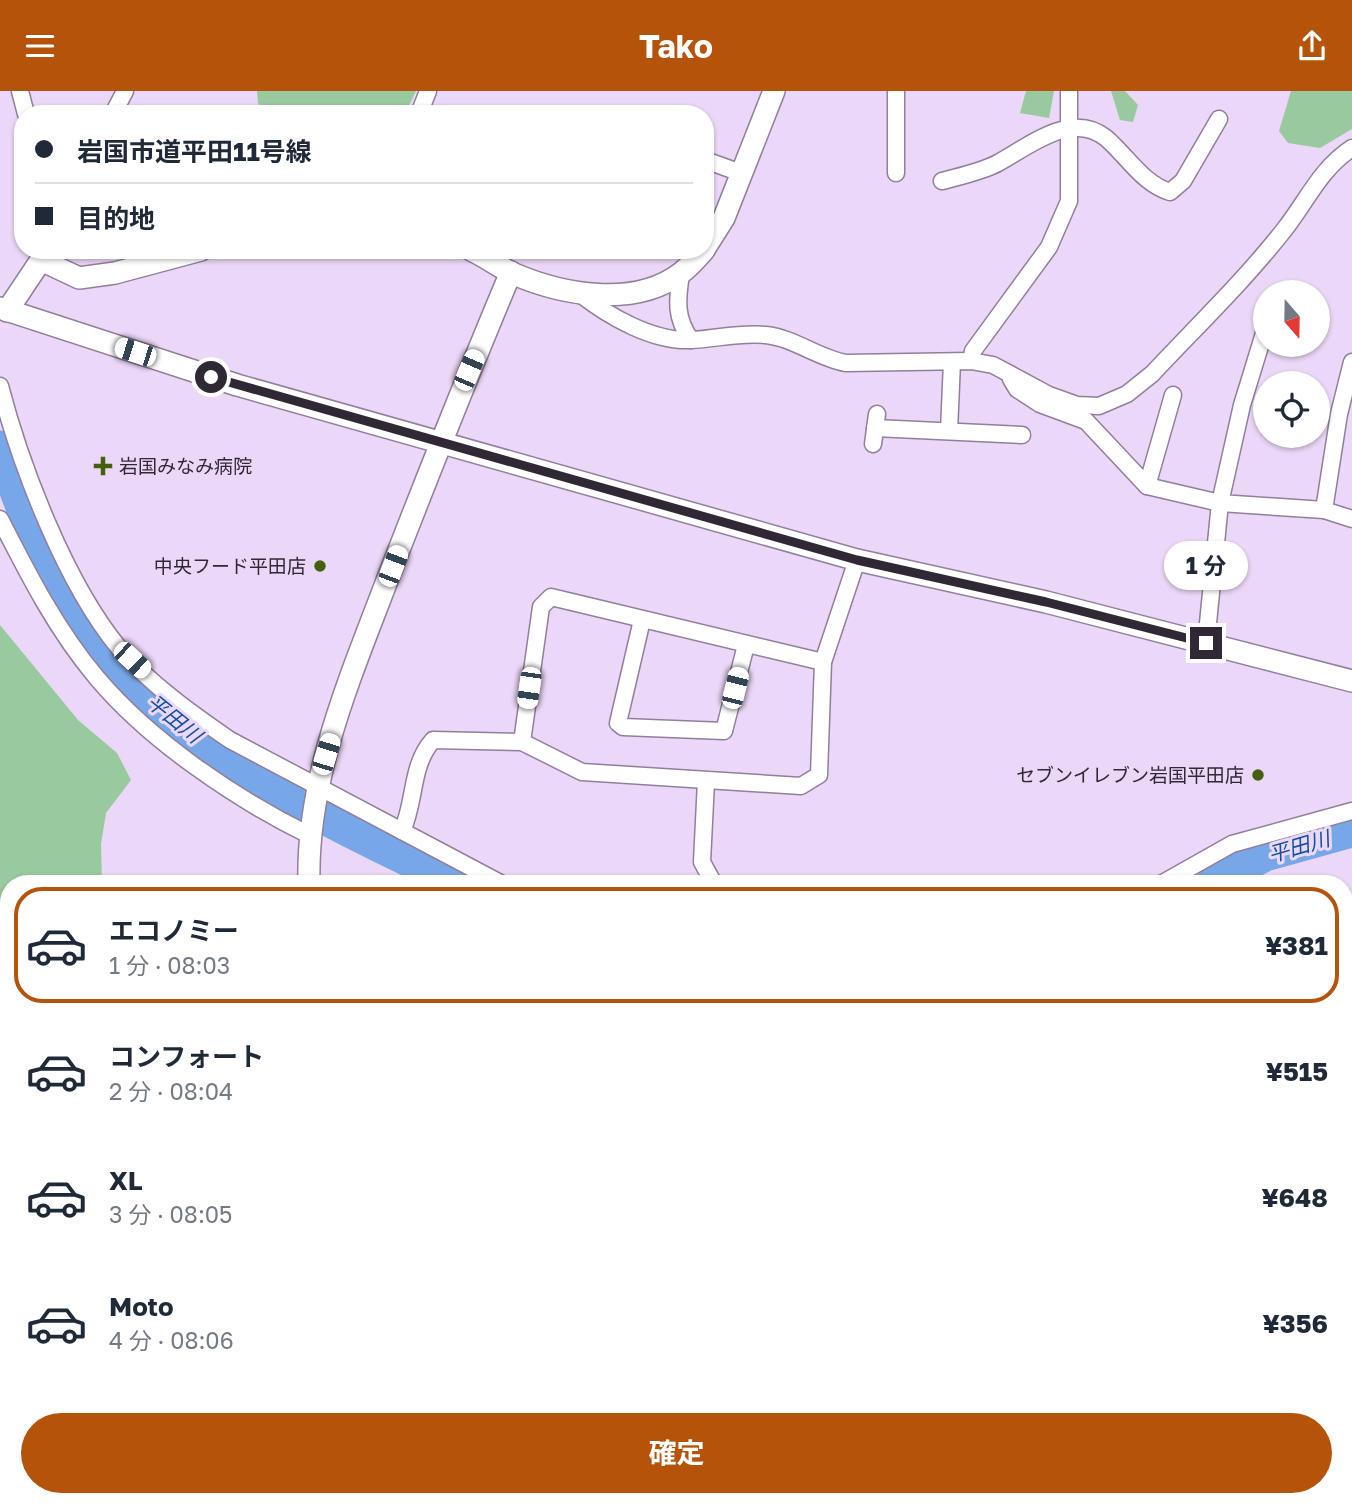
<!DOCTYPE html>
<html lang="ja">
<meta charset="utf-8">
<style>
body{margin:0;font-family:"Golos Text","Noto Sans JP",sans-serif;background:#f6f6f7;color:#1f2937;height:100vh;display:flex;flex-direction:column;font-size:26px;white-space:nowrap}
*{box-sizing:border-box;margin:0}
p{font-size:23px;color:#747a83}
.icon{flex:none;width:38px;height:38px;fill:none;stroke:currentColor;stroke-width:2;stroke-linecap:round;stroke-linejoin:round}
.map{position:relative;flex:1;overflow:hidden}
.sheet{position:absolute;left:0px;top:784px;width:1353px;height:632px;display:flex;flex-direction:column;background:#fff;border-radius:28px 28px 0 0;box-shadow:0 2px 5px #0004}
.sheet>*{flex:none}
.guide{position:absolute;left:14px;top:14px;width:700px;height:154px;border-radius:28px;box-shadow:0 2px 5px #0004;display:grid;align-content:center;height:154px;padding:0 21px;background:#fff}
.needle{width:46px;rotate:160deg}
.buttons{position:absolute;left:1253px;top:189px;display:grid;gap:14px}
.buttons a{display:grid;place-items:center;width:77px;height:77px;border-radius:50%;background:#fff;box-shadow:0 2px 5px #0004;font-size:35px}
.end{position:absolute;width:32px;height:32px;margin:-16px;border:9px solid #302935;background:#fff;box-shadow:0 0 0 4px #fff}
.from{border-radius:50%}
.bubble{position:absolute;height:49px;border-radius:24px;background:#fff;box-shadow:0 2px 5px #0004;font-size:23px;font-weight:700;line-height:49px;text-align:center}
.car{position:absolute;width:21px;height:42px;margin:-21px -10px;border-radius:9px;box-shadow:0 0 5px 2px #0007;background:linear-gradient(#fff 24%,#345 0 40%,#fff 0 76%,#345 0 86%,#fff 0)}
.guide b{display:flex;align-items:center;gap:24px;height:66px;font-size:26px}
.guide b+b{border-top:2px solid #e0e1e3}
.guide i{width:18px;height:18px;background:#1f2937}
ul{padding:12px 0 0;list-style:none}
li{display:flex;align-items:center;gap:21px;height:116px;margin:0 14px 10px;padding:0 7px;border:4px solid transparent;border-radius:28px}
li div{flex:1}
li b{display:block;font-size:26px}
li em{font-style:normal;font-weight:700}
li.active{border-color:#b45309}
li>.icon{width:63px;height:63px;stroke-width:1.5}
.button{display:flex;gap:14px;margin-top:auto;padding:14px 21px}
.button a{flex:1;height:80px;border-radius:42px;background:#b45309;color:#fff;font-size:28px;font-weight:700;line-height:80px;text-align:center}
header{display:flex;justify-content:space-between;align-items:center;height:91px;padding:0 21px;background:#b45309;color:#fff;font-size:32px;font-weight:700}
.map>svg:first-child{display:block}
.green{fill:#99c99e}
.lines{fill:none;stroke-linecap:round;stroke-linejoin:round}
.river{stroke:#77a7e8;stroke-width:33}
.street-casing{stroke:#917f9c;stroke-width:19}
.secondary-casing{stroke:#917f9c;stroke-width:24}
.street{stroke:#fff;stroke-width:16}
.secondary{stroke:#fff;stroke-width:21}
.route{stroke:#302935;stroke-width:9}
.poi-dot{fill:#475f0c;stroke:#ebd7f7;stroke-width:2.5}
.labels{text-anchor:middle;stroke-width:6;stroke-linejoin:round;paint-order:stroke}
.poi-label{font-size:19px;fill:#302935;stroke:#ebd7f7;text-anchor:end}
.water-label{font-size:21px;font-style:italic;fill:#11519d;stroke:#ebd7f7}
</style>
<header><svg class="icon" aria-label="menu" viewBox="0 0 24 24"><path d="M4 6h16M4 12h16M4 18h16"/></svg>Tako<svg class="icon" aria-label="share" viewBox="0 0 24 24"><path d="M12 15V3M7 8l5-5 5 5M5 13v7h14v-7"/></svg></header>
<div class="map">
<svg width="1352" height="1415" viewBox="0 0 1352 1415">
<rect width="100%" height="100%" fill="#ebd7f7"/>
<!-- green -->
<g class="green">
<path d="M257 0H416L405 23H266L258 12Z"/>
<path d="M1026 0H1054L1049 27 1020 22Z"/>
<path d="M1111 0H1125L1138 14 1133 31 1120 29Z"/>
<path d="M1291 0H1352V38L1320 57 1288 52 1279 40Z"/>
<path d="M0 534 78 629 117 662 131 689 106 722 101 753 102 793H9V1195L0 1197Z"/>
<path d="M1344 1015 1352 1021V1335L1344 1332Z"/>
</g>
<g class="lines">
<!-- river -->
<g class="river">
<path d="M0 356C23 420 52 504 95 558 106 573 123 585 137 598 230 685 345 739 458 793"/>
<path d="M1211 793 1265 764 1352 740"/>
</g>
<defs>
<g id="street">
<path d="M20 0 26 23"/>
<path d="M113 23 125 0"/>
<path d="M419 23 428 0"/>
<path d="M705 69 741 82"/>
<path d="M896 82V0"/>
<path d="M942 90C960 85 981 81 998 72 1028 56 1071 19 1106 47 1127 65 1143 93 1170 101L1183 90 1219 28"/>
<path d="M681 183C677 209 675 227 691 249"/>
<path d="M579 202C608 225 653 251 691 249 716 248 740 241 766 244 794 247 818 267 846 272L971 270 993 274 1049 304 1077 314 1099 315 1127 303 1152 283C1196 236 1244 190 1284 139 1307 110 1320 78 1352 57"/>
<path d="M1265 239 1242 314 1220 412 1324 419 1352 428"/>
<path d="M971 270 973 260 1049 156 1069 110V0"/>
<path d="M1011 288 1017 298 1040 313 1086 330 1147 395 1220 412 1206 552"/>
<path d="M0 295C21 376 66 493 119 557 150 593 192 623 230 649L502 793"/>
<path d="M875 337 1022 344"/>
<path d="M949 340 952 271"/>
<path d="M873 353 877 323"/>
<path d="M1147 395 1173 304"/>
<path d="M1324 419 1339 323 1352 271"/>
<path d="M0 428C28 483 57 540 97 587 150 650 237 709 311 745"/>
<path d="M642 529 618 632 623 636 724 640 746 554"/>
<path d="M522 651 541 516 551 506 823 571"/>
<path d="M706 690 702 771 714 793"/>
<path d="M402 740C416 710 410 675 433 649L522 651 582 681 801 695 819 684 823 571 857 469"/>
<path d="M1161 793 1232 753 1352 720"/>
<path d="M0 1222 9 1224"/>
<path d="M194 1407V1415"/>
<path d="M535 1407 557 1415"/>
<path d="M425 1415 433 1407"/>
<path d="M585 1415 588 1407"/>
<path d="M790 1415 793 1407"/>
<path d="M1018 1415 1021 1407"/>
</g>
<g id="secondary">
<path d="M705 157 724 127 774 0"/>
<path d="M471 159C486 166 499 176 514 183 563 204 635 217 681 182 689 176 697 167 704 159"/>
<path d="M0 217 237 294 857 469 1046 511 1352 590"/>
<path d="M7 220 41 169 79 187 115 182 201 159"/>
<path d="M309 793C306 686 351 585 388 487 428 384 468 283 511 181"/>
<path d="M301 1415 305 1407"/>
</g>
</defs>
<!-- street casing -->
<use href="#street" class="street-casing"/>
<!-- secondary casing -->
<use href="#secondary" class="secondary-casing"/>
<!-- street -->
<use href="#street" class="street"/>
<!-- secondary -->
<use href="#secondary" class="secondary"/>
</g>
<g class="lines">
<!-- route -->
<path class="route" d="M211 286 857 469 1046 511 1206 552"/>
</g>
<!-- markers -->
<g class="poi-dot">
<path d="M99.5 364.5h7v7h7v7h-7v7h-7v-7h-7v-7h7z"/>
<circle cx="320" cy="475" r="7"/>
<circle cx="1258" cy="684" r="7"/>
</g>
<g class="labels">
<!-- poi labels -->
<g class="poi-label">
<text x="119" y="382" text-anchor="start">岩国みなみ病院</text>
<text x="306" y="482">中央フード平田店</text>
<text x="1244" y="691">セブンイレブン岩国平田店</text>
</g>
<!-- water labels -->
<g class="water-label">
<text transform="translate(174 628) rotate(39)" y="7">平田川</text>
<text transform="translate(1299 756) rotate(-16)" y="7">平田川</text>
</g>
</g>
</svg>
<div class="buttons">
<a><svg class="needle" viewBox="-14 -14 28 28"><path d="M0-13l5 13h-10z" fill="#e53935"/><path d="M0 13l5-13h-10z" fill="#747a83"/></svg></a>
<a><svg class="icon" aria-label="locate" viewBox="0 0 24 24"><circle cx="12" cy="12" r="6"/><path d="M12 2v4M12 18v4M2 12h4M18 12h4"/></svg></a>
</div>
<i class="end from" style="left:211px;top:286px"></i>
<i class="end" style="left:1206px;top:552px"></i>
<div class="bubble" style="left:1164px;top:450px;width:84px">1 分</div>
<i class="car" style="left:135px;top:261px;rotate:288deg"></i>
<i class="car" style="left:469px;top:279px;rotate:23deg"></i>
<i class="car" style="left:393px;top:475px;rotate:21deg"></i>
<i class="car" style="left:132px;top:569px;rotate:133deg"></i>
<i class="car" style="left:529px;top:597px;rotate:188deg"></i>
<i class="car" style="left:735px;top:597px;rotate:14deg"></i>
<i class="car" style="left:326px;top:663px;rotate:17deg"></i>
<div class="guide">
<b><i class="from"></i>岩国市道平田11号線</b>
<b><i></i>目的地</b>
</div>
<section class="sheet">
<ul>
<li class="active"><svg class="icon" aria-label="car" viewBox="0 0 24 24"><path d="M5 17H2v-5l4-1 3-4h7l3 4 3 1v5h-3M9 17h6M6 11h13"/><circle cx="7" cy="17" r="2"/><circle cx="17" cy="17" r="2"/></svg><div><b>エコノミー</b><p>1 分 · 08:03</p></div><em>¥381</em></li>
<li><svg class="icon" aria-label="car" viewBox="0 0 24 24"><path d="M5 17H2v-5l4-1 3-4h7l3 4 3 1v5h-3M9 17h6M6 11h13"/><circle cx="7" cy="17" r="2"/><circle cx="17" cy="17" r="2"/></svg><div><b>コンフォート</b><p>2 分 · 08:04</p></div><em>¥515</em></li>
<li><svg class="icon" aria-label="car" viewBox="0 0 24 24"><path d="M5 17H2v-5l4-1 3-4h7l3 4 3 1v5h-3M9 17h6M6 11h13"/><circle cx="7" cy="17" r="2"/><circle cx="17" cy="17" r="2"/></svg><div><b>XL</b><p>3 分 · 08:05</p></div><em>¥648</em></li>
<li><svg class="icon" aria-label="car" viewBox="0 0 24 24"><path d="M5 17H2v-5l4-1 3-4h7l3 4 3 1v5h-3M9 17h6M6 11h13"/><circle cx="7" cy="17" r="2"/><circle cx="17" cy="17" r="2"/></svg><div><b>Moto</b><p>4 分 · 08:06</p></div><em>¥356</em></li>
</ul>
<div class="button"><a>確定</a></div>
</section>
</div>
